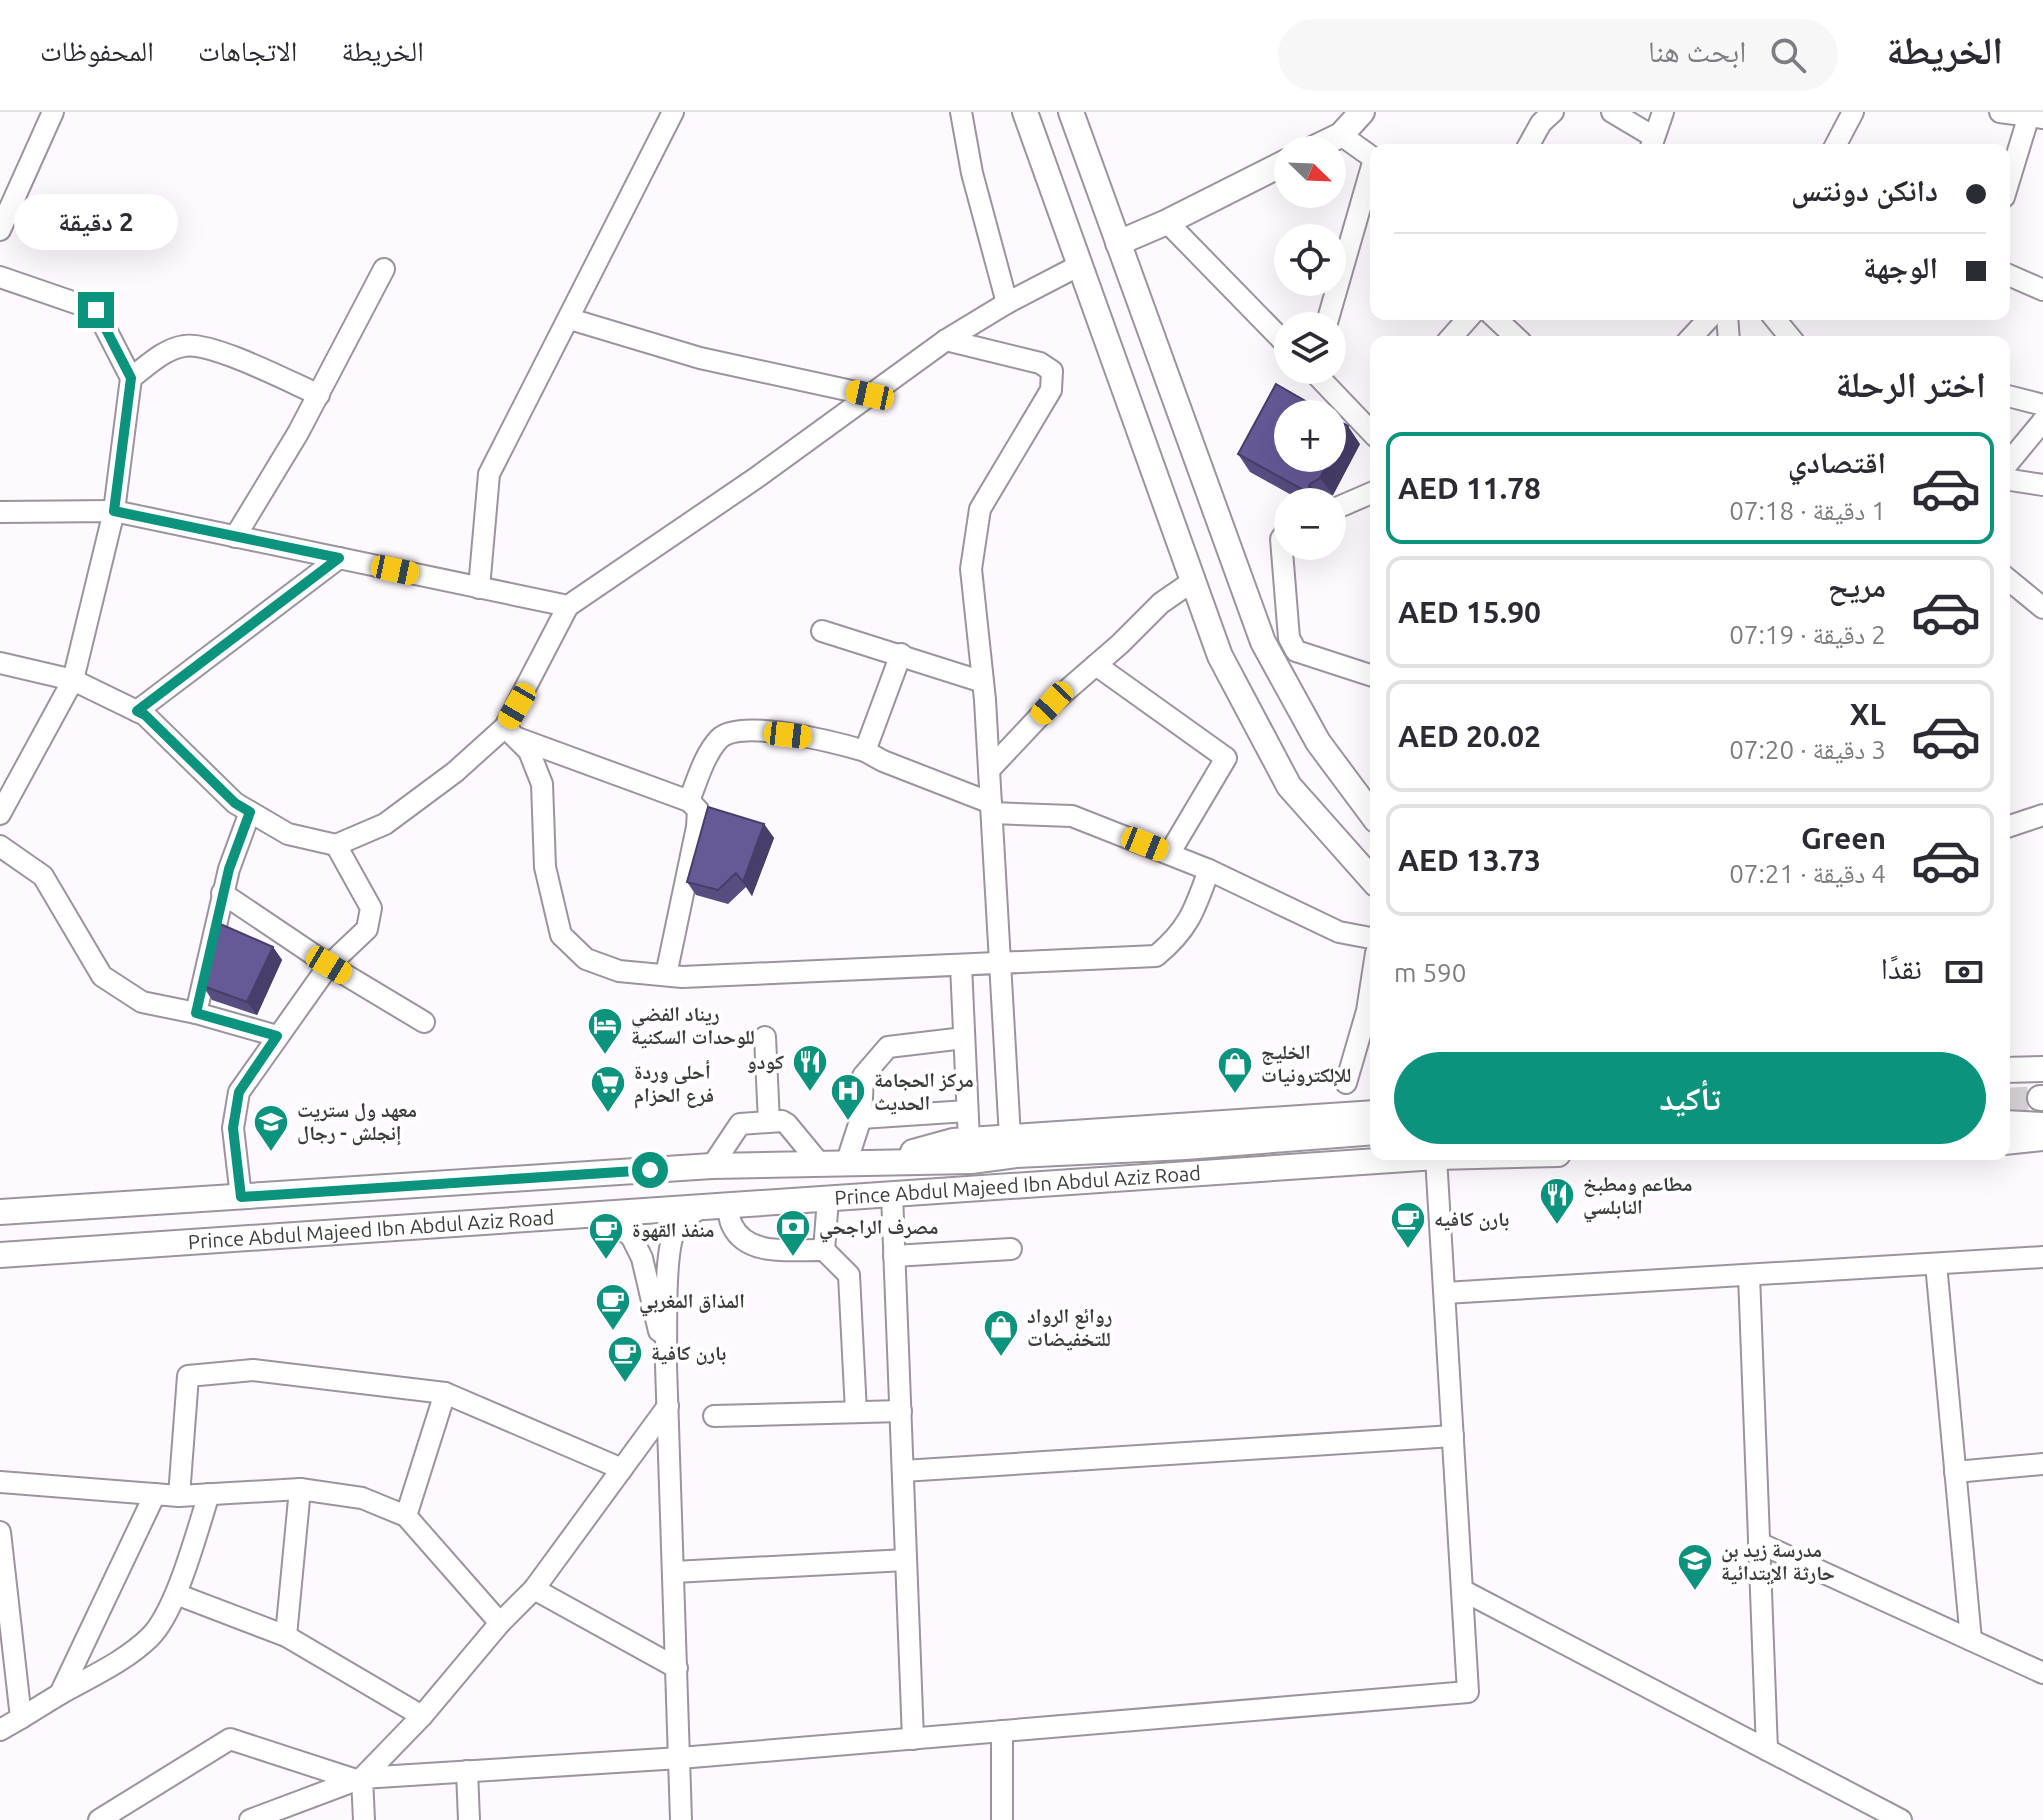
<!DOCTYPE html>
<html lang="ar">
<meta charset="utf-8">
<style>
body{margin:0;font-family:Ubuntu,"Noto Naskh Arabic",sans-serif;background:#f7f7f7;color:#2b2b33;direction:rtl;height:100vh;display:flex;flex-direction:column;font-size:30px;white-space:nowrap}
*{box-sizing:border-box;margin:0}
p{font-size:26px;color:#7c7c81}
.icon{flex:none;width:44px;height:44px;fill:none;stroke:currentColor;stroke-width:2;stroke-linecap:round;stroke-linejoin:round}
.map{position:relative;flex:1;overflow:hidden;direction:ltr}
.details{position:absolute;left:1370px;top:224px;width:640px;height:824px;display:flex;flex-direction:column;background:#fff;border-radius:16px;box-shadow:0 8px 32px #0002;direction:rtl}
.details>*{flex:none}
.top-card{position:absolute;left:1370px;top:32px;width:640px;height:176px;border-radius:16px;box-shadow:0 8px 32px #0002;direction:rtl;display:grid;align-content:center;height:176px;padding:0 24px;background:#fff}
.needle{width:52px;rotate:113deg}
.fabs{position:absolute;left:1274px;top:24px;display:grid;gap:16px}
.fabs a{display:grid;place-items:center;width:72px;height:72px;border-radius:50%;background:#fff;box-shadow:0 8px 32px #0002;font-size:40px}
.end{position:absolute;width:36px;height:36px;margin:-18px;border:10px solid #0c937d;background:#fff;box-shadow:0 0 0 4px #fff}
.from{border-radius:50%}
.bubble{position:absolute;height:56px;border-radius:28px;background:#fff;box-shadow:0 8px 32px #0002;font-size:26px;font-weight:700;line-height:56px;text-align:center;direction:rtl}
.car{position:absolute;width:24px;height:48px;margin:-24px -12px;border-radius:10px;box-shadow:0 0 6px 2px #0007;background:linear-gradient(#f5c518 24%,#345 0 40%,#f5c518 0 76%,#345 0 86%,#f5c518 0)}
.top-card b{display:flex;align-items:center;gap:28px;height:76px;font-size:30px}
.top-card b+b{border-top:2px solid #e1e1e2}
.top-card i{width:20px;height:20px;background:#2b2b33}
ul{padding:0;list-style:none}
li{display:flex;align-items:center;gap:24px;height:112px;margin:0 16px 12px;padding:0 8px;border:4px solid #e1e1e2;border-radius:16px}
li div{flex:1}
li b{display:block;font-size:30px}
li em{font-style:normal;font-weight:700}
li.current{border-color:#0c937d}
li>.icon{width:72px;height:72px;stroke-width:1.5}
h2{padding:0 24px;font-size:36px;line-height:96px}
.pay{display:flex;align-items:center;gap:20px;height:88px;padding:0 24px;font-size:30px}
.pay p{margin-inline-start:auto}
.primary-button{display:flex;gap:16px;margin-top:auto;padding:16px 24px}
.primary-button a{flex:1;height:92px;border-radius:48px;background:#0c937d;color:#fff;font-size:32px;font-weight:700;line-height:92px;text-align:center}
header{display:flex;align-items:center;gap:48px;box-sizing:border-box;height:112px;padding:0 40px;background:#fff;border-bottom:2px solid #e1e1e2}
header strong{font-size:38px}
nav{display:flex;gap:44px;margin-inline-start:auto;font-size:28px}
.search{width:560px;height:72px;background:#f7f7f7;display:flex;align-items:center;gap:20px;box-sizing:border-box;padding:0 28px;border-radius:44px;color:#7c7c81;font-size:30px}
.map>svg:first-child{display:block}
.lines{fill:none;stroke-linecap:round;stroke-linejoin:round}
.major-tunnel{stroke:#d8d2d9;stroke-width:24;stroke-dasharray:24 12;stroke-linecap:butt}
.minor-casing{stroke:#9b939d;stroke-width:24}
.major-casing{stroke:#9b939d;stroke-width:28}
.minor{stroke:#fff;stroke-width:20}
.major{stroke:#fff;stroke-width:24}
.wall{fill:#574d81}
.shaded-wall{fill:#473e69}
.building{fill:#655996;stroke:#473e69;stroke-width:2}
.route{stroke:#0c937d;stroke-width:10}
.labels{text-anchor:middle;stroke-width:8;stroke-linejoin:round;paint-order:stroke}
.poi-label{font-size:20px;font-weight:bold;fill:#3e3b3f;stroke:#fff;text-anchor:start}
.street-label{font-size:20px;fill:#3e3b3f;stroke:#fff}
</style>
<header>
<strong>الخريطة</strong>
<div class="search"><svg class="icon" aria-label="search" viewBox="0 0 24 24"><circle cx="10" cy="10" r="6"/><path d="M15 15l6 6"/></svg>ابحث هنا</div>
<nav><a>الخريطة</a><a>الاتجاهات</a><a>المحفوظات</a></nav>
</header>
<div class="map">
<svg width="2043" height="1708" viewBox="0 0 2043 1708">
<rect width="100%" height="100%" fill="#fef8ff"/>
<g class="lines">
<!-- major-tunnel -->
<path class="major-tunnel" d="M2004 988 2040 986"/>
<defs>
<g id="minor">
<path d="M961 0 972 61 1007 191"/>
<path d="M1612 0 1654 25"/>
<path d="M2000 0 2043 6"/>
<path d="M1341 23 1376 48"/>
<path d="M1526 38 1541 11 1553 0"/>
<path d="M1650 38 1663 0"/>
<path d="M1833 38 1853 0"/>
<path d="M2004 85 2030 0"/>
<path d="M1167 110 1288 234"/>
<path d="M0 118 53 0"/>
<path d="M2004 161 2043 178"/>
<path d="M0 165 96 198 131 266 114 399 73 568 0 702"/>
<path d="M1491 202 1521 230"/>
<path d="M1727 202 1729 230"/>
<path d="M1771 202 1794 230"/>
<path d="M570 207 700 246 870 283"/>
<path d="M1326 214 1374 47"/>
<path d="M946 228 1040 251 1052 259 1051 278 980 397 971 457 985 588 1010 1025"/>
<path d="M1447 230 1472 202"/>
<path d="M1687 230 1713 202"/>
<path d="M1312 258 1376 325"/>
<path d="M131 266C147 254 164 237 184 234 211 229 290 270 319 283"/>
<path d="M2004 283 2043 293"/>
<path d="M2004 356 2043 309"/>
<path d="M2004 367 2043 373"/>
<path d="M1332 398 1376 379"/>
<path d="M0 400 114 399 568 494 756 366 946 228 1007 191 1080 153"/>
<path d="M1288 417 1281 427 1289 526 1296 539 1376 565"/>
<path d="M235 425 298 321 384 157"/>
<path d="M2004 464 2043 496"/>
<path d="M479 476 489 362 673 0"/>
<path d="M822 519 983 570"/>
<path d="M901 542 865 639 883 649 991 691"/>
<path d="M0 551 73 568 145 603 235 691 288 722 336 733 385 712 455 660 505 615 568 494"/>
<path d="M1096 553 1226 646 1169 742"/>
<path d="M137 599 339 446"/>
<path d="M505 615 529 639 542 672 545 755 561 823 586 847 619 859 682 865 1156 844C1189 817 1195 797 1209 758"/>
<path d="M517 626 689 689 698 698 697 715 666 863"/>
<path d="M989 658 1052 591 1120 532 1161 491 1193 469"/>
<path d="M689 689C697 669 704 643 719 627 739 605 838 631 865 639"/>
<path d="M992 701 1072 704 1209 758 1339 820 1376 827"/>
<path d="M2004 716 2043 703"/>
<path d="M0 734 43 764 102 864 142 890 196 901 277 924"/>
<path d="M222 781 329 853 424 910"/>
<path d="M961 853 969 1028"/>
<path d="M196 901 229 757 250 700"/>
<path d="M765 925 769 1010"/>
<path d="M1346 971 1367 899 1376 841"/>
<path d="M861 1006 967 999"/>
<path d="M847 1049 861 1006 863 964 888 935 964 926"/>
<path d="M712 1054 740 1012 782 1009 787 1012 820 1052"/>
<path d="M892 1082 913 1627"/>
<path d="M241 1085 233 1016 239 980 329 853 367 817 371 796 336 733"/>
<path d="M728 1094C729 1100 729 1108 732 1113 747 1146 795 1137 824 1138L849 1163 856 1300"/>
<path d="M601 1103 631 1124 642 1146 659 1219"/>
<path d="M824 1138 828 1087"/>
<path d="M894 1144 1011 1137"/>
<path d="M1936 1152 1971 1528"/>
<path d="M1749 1163 1767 1638"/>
<path d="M1445 1181 2043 1145"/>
<path d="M714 1304 901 1299"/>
<path d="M903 1359 1453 1324"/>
<path d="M1955 1360 2043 1352"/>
<path d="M0 1370 179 1384 300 1377 362 1386 406 1404 500 1511"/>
<path d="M179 1384 188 1264 253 1258 445 1281 622 1357"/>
<path d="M406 1404 445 1281"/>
<path d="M0 1420 21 1606 0 1618"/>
<path d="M1759 1431 2043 1561"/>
<path d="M674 1460 906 1448"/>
<path d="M534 1477 677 1556"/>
<path d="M1462 1478 1901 1708"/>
<path d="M176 1482 286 1524 422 1604"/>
<path d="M286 1524 300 1377"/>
<path d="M60 1582C90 1565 124 1550 149 1526 176 1501 197 1419 209 1382"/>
<path d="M21 1606 60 1582 155 1382"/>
<path d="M467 1659 469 1708"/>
<path d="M99 1708 230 1627 356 1668"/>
<path d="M250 1708 362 1666 422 1604 500 1511 534 1477 668 1294"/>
<path d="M364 1708 362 1666 680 1646 1468 1580 1436 1045"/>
<path d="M681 1708 666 1253C667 1224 663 1138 676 1116 681 1108 692 1102 700 1096"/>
<path d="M1002 1708V1619"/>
</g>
<g id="major">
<path d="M1025 0 1220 544 1289 674 1376 772"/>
<path d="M1071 0 1263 530 1318 630 1376 708"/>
<path d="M1310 38 1341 23 1362 0"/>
<path d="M1118 131 1167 110 1288 49"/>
<path d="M2004 958 2043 957"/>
<path d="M2040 986H2043"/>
<path d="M2004 1011 2043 1013"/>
<path d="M2004 1030 2043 1026"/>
<path d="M913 1040 953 1029 1376 1001"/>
<path d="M0 1100 712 1054 971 1049 1016 1043 1185 1035 1376 1020"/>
<path id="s1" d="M0 1143 1436 1045 1558 1042"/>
</g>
</defs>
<!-- minor casing -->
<use href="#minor" class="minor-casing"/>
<!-- major casing -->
<use href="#major" class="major-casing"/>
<!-- minor -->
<use href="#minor" class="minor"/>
<!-- major -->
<use href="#major" class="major"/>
</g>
<!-- wall -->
<g class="wall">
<path d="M1360 332 1333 383 1322 390H1304L1250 360 1238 342Z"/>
<path d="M764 712 774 726 752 784 746 775 728 792 696 783 687 770Z"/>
<path d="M273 835 282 848 257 903 212 888 203 874Z"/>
</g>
<!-- shaded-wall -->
<g class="shaded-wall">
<path d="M1348 314 1360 332 1333 383 1320 366 1331 346H1332V344Z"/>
<path d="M1310 372 1322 390H1313L1307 380Z"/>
<path d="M764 712 774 726 752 784 743 770Z"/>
<path d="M273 835 282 848 257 903 247 890Z"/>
</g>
<!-- building -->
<g class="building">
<path d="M1276 272 1328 302H1288V346H1331L1320 366 1310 372 1307 380 1238 342Z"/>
<path d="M1332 305 1348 314 1332 344Z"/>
<path d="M708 695 764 712 743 770 736 761 718 778 687 770Z"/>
<path d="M218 811 273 835 247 890 203 874Z"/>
</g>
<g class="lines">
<!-- route -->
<path class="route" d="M96 198 131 266 114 399 339 446 137 599 145 603 235 691 250 700 229 757 196 901 277 924 239 980 233 1016 241 1085 650 1058"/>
</g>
<!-- icons -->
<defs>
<symbol id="hotel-pin" viewBox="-11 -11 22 30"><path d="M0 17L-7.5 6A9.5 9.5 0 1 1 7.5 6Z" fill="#0c937d" stroke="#fff"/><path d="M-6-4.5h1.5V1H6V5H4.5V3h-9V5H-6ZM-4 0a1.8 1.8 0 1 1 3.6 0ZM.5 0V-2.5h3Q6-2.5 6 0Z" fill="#fff"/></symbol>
<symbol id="restaurant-pin" viewBox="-11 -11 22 30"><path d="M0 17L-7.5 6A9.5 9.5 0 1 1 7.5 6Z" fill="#0c937d" stroke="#fff"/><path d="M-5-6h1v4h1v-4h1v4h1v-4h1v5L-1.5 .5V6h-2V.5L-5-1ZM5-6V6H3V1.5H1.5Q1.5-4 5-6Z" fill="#fff"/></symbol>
<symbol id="shop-pin" viewBox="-11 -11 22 30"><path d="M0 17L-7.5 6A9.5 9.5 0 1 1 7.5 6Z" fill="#0c937d" stroke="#fff"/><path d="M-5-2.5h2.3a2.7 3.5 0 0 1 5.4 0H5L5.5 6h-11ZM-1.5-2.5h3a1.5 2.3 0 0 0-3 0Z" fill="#fff"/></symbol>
<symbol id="supermarket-pin" viewBox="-11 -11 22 30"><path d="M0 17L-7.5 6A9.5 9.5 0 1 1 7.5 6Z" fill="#0c937d" stroke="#fff"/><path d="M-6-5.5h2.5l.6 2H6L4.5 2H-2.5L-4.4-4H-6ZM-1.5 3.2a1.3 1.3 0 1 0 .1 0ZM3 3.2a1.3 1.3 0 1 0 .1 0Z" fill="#fff"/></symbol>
<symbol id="hospital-pin" viewBox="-11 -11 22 30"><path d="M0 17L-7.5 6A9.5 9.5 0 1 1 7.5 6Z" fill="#0c937d" stroke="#fff"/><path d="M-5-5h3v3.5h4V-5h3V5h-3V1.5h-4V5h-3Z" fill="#fff"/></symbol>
<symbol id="school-pin" viewBox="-11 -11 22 30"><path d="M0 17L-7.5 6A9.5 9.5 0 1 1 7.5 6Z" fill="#0c937d" stroke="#fff"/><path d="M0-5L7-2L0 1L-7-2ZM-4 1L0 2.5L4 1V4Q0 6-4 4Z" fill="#fff"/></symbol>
<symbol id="cafe-pin" viewBox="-11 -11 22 30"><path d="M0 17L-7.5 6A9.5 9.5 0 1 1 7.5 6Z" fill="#0c937d" stroke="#fff"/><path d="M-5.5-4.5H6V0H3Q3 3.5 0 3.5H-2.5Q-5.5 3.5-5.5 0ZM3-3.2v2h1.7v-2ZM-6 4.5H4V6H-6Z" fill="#fff"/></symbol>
<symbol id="bank-pin" viewBox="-11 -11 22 30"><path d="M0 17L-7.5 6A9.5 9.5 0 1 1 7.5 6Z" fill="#0c937d" stroke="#fff"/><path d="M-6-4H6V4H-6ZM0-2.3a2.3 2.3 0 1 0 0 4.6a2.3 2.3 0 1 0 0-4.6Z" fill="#fff"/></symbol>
</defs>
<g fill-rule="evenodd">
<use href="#hotel-pin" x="585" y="893" width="40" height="54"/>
<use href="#restaurant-pin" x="790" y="930" width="40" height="54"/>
<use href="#shop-pin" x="1215" y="932" width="40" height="54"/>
<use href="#supermarket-pin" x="588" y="951" width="40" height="54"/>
<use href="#hospital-pin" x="828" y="959" width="40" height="54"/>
<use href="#school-pin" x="251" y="990" width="40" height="54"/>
<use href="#restaurant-pin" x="1537" y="1063" width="40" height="54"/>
<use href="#cafe-pin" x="1388" y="1087" width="40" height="54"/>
<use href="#bank-pin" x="773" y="1095" width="40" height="54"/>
<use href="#cafe-pin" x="586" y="1098" width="40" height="54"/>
<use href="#cafe-pin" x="593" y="1169" width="40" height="54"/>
<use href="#shop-pin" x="981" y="1195" width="40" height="54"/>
<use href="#cafe-pin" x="605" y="1221" width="40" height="54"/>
<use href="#school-pin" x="1675" y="1429" width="40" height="54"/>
</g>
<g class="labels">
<!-- poi labels -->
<g class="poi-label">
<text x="631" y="909">ريناد الفضي<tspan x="631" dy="23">للوحدات السكنية</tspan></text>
<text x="1261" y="947">الخليج<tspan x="1261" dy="23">للإلكترونيات</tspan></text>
<text x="784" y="957" text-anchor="end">كودو</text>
<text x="634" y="967">أحلى وردة<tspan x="634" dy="23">فرع الحزام</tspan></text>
<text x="874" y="975">مركز الحجامة<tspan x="874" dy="23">الحديث</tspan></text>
<text x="297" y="1005">معهد ول ستريت<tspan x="297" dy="23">إنجلش - رجال</tspan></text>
<text x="1583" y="1079">مطاعم ومطبخ<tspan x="1583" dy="23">النابلسي</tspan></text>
<text x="1434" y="1114">بارن كافيه</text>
<text x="819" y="1122">مصرف الراجحي</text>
<text x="632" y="1125">منفذ القهوة</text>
<text x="639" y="1196">المذاق المغربي</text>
<text x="1027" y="1211">روائع الرواد<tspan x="1027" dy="23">للتخفيضات</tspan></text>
<text x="651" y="1248">بارن كافية</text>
<text x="1721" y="1445">مدرسة زيد بن<tspan x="1721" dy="23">حارثة الإبتدائية</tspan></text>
</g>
<!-- street labels -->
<g class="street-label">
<text dy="7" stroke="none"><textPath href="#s1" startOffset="1020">Prince Abdul Majeed Ibn Abdul Aziz Road</textPath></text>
<text dy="7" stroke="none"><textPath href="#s1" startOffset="372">Prince Abdul Majeed Ibn Abdul Aziz Road</textPath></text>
</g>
</g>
</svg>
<div class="fabs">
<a><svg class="needle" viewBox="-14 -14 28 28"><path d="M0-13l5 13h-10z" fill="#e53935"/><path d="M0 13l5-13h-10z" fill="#7c7c81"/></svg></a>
<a><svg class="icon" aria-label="locate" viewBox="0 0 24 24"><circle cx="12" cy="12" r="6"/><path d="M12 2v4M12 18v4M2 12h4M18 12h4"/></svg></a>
<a><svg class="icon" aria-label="layers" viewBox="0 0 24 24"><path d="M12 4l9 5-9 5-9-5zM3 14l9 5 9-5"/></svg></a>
<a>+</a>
<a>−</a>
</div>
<i class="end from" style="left:650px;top:1058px"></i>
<i class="end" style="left:96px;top:198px"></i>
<div class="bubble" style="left:14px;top:82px;width:164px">2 دقيقة</div>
<i class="car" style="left:870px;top:283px;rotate:282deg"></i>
<i class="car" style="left:395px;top:458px;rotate:102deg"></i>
<i class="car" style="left:1052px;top:591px;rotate:223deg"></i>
<i class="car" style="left:517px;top:594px;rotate:210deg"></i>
<i class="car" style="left:788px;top:623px;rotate:96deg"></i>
<i class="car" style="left:1145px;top:732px;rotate:112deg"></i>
<i class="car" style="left:329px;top:853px;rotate:121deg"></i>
<div class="top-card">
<b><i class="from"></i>دانكن دونتس</b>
<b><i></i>الوجهة</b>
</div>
<section class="details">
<h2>اختر الرحلة</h2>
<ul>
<li class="current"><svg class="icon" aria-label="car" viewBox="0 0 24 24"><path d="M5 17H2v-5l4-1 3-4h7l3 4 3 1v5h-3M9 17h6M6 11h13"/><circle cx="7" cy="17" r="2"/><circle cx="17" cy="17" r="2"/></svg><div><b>اقتصادي</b><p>1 دقيقة · 07:18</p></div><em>AED 11.78</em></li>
<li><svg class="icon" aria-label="car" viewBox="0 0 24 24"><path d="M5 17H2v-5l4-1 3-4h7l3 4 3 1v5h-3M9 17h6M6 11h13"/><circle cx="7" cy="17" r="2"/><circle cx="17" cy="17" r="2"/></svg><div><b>مريح</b><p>2 دقيقة · 07:19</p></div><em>AED 15.90</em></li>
<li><svg class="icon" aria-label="car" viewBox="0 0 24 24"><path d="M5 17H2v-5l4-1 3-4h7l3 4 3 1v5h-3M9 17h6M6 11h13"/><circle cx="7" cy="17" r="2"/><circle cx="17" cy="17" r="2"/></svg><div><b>XL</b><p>3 دقيقة · 07:20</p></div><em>AED 20.02</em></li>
<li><svg class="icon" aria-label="car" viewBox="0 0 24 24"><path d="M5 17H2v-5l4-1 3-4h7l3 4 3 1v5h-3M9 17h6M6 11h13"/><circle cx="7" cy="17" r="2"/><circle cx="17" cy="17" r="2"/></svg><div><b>Green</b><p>4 دقيقة · 07:21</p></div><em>AED 13.73</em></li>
</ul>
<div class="pay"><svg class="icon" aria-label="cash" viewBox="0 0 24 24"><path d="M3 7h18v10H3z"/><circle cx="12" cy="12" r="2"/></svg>نقدًا<p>590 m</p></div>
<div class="primary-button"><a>تأكيد</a></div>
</section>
</div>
